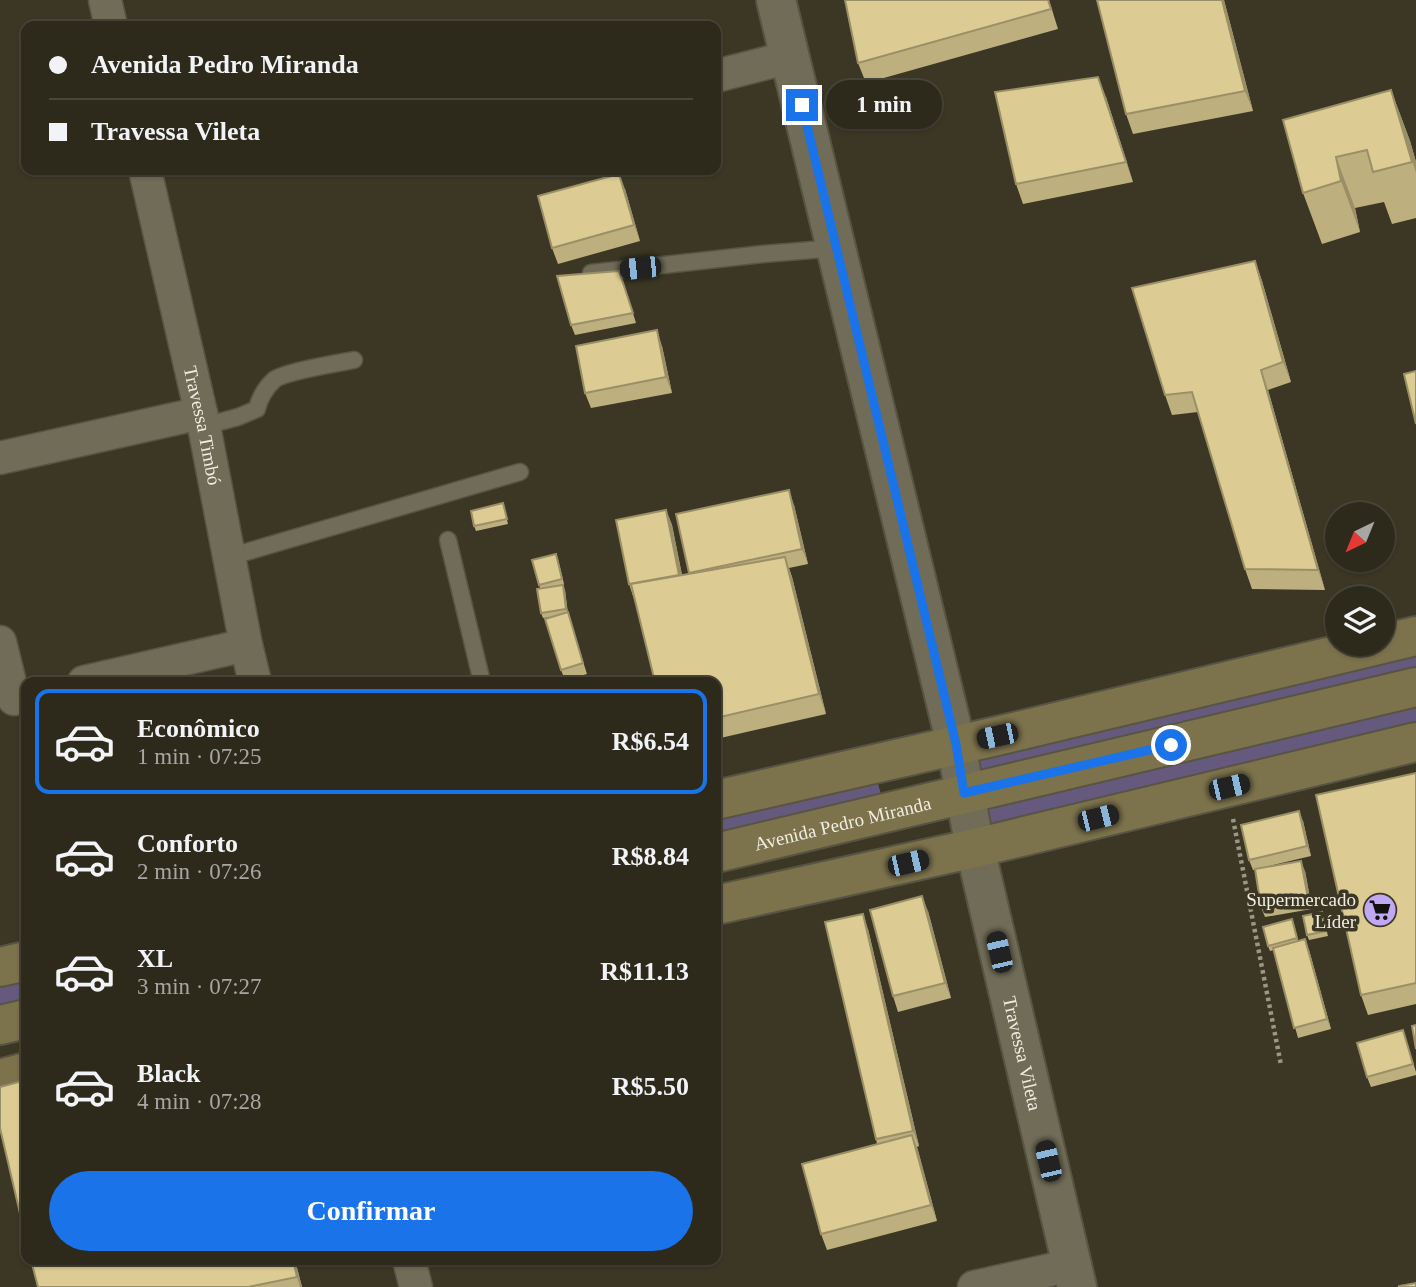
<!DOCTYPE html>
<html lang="pt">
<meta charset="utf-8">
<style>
body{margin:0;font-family:Georgia,serif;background:#393528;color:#f1f3f6;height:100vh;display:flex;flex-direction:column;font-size:26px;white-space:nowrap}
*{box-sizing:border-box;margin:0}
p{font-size:23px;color:#a7a6a3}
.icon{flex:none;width:38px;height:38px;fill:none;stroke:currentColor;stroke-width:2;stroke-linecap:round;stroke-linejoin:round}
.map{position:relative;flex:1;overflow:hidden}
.side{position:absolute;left:21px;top:677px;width:700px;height:588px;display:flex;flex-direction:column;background:#2d291b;border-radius:14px;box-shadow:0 2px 5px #0004,0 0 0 2px #48453a}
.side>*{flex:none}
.top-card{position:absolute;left:21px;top:21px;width:700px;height:154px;border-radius:14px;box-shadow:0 2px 5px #0004,0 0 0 2px #48453a;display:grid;align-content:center;height:154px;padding:0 28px;background:#2d291b}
.needle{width:46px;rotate:223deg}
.tools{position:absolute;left:1325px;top:502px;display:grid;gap:14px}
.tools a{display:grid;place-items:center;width:70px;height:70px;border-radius:50%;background:#2d291b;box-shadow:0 2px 5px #0004,0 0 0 2px #48453a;font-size:35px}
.end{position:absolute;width:32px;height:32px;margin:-16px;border:9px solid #1a73e8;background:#fff;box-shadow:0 0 0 4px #fff}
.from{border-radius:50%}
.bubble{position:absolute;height:49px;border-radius:24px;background:#2d291b;box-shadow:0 2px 5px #0004,0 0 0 2px #48453a;font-size:23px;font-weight:800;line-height:49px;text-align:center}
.car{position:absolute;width:21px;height:42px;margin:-21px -10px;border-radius:9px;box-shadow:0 0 5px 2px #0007;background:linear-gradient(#222 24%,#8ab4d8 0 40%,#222 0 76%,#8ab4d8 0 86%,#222 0)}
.top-card b{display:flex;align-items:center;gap:24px;height:66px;font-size:26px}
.top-card b+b{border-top:2px solid #48453a}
.top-card i{width:18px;height:18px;background:#f1f3f6}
ul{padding:12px 0 0;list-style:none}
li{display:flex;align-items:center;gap:21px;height:105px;margin:0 14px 10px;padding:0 14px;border:4px solid transparent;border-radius:14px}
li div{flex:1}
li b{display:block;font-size:26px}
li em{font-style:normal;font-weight:800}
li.active{border-color:#1a73e8}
li>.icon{width:63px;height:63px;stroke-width:1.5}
.action{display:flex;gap:14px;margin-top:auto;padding:14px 28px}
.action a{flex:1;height:80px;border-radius:42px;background:#1a73e8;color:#fff;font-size:28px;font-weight:800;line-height:80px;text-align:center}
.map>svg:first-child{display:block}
.green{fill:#655a7d}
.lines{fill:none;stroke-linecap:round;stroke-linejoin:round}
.service-casing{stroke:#585443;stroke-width:19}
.minor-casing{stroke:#585443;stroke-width:35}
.tertiary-casing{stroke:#585443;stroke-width:42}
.secondary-casing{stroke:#585443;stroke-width:42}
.path{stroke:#9a9787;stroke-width:4.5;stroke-dasharray:3.5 3.5;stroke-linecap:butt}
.service{stroke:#716c57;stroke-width:16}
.minor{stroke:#716c57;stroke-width:32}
.tertiary{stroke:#716c57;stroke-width:38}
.secondary{stroke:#7c724c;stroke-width:38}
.wall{fill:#bdaf7e}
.shaded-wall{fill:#9a8f67}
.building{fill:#dccc93;stroke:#9a8f67;stroke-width:2}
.route{stroke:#1a73e8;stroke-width:9}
.labels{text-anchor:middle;stroke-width:7;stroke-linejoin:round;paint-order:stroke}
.street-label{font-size:19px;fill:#f0ede1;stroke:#3c3724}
.poi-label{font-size:19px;fill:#f0ede1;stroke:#3c3724;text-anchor:end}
</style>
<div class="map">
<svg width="1416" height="1287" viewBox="0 0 1416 1287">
<rect width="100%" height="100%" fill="#3c3724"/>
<!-- green -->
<g class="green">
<path d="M1416 654V679L975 784 970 757Z"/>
<path d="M1416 698V734L995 835 985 801Z"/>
<path d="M876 776 884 806 716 845V814Z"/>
<path d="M26 976V1010L0 1017V982Z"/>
</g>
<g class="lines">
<defs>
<g id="service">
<path d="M591 273 763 254 837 248"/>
<path d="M204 426 238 417 257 409C259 399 266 387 274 380 283 372 338 363 354 360"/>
<path d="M448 540 482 682"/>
<path d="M229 557 520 472"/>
</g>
<g id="minor">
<path d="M105 0 111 26"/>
<path d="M716 76 790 57"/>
<path id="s1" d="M145 170 204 426 246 645 255 682"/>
<path d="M0 458 201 413"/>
<path d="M0 642 14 699 26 696"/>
<path d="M84 682 246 645"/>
<path d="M409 1260 416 1287"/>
<path d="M974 1287 1072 1265"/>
</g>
<g id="tertiary">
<path id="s2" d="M776 0 956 744 975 848 1077 1287"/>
</g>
<g id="secondary">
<path d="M716 800 997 736 1416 636"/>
<path id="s3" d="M716 853 1416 687"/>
<path d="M716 905 975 848 1416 742"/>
<path d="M0 967 26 961"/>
<path d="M0 1025 26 1019"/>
<path d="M0 1079 26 1072"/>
</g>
</defs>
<!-- service casing -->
<use href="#service" class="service-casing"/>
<!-- minor casing -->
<use href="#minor" class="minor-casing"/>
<!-- tertiary casing -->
<use href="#tertiary" class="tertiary-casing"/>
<!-- secondary casing -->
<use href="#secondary" class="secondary-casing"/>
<!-- path -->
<path class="path" d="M1233 819 1281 1065"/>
<!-- service -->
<use href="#service" class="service"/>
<!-- minor -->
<use href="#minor" class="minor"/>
<!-- tertiary -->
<use href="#tertiary" class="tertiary"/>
<!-- secondary -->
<use href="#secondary" class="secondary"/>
</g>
<!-- wall -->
<g class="wall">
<path d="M1049 0 1058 29 866 83 858 63Z"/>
<path d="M1224 0 1253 111 1133 134 1126 114Z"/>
<path d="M1391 90 1410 141 1416 162V218L1392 224 1384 202 1355 208 1360 232 1322 244 1303 193Z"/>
<path d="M1106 97 1133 182 1023 204 1016 184Z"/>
<path d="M625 189 640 241 558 264 552 248Z"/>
<path d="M1255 261 1262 281 1291 382 1268 390 1325 590 1252 589 1245 569 1198 412 1172 415 1165 395Z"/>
<path d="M623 281 636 323 575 335 571 325Z"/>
<path d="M662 346 672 393 591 408 585 393Z"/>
<path d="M503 503 508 524 476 531 474 526Z"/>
<path d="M794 505 808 564 789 568 792 577 826 714 716 739V682L634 599 629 584 666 510 672 525 682 575 689 574Z"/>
<path d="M558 559 564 584 558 586 565 590 568 614 587 674 565 680 561 670 552 617 543 618 541 613 540 588 532 560Z"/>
<path d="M1416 773V1004L1368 1015 1361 995Z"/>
<path d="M1303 821 1311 856 1261 868 1305 871 1312 909 1265 917 1261 907 1255 870H1253L1249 860Z"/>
<path d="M928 911 951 998 898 1012 893 996Z"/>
<path d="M1322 912 1328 936 1309 940 1307 935Z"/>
<path d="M1294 924 1298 941 1309 950 1331 1029 1298 1038 1274 950 1270 951 1268 946Z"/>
<path d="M868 929 919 1146 917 1147 937 1221 827 1250 821 1234 877 1144 876 1139Z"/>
<path d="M1403 1030 1416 1072V1075L1371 1087 1367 1077Z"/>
<path d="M295 1260 302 1287H38Z"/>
</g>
<!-- shaded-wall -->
<g class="shaded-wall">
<path d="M1222 0H1224L1253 111 1245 91Z"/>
<path d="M1098 77 1106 97 1133 182 1126 162Z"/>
<path d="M1391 90 1410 141 1416 162V173Z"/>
<path d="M1336 157 1355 208 1360 232 1341 181Z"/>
<path d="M619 174 625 189 640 241 634 225Z"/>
<path d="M1255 261 1262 281 1291 382 1283 362Z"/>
<path d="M657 330 662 346 672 393 666 377Z"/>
<path d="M1261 370 1268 390 1325 590 1318 570Z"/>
<path d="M789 490 794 505 808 564 802 549Z"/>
<path d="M666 510 672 525 685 590 679 575Z"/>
<path d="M785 557 792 577 826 714 819 694Z"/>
<path d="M563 585 565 590 568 614 587 674 566 609Z"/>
<path d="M1299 811 1303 821 1311 856 1307 846Z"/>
<path d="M1301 861 1305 871 1312 909 1308 898Z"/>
<path d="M922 896 928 911 951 998 945 983Z"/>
<path d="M863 914 868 929 919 1146 913 1131Z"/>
<path d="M1305 939 1309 950 1331 1029 1327 1019Z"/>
<path d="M912 1135 918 1150 937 1221 931 1205Z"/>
<path d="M293 1260H295L302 1287H300L297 1277Z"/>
</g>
<!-- building -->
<g class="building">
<path d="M845 0H1048L1051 9 858 63Z"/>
<path d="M1097 0H1222L1245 91 1126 114Z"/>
<path d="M1098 77 1126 162 1016 184 995 92Z"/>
<path d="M1391 90 1412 162 1373 172 1367 150 1336 157 1341 181 1303 193 1283 120Z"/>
<path d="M619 174 634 225 552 248 538 196Z"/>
<path d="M1255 261 1283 362 1261 370 1318 570 1245 569 1192 392 1165 395 1132 288Z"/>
<path d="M619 271 633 313 571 325 557 276Z"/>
<path d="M657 330 666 377 585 393 576 346Z"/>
<path d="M1416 371V424L1404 374Z"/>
<path d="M789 490 802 549 689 573 676 514Z"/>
<path d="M503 503 507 519 474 526 471 511Z"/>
<path d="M666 510 679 575 629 584 616 520Z"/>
<path d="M556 554 562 579 539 585 532 560Z"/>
<path d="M785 557 819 694 716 718V682H655L631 584Z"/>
<path d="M563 585 566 609 541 613 537 589Z"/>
<path d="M568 612 583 663 561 670 545 619Z"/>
<path d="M1416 773V983L1361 995 1316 795Z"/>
<path d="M1299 811 1307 846 1249 860 1241 825Z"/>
<path d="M1301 861 1308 898 1261 907 1255 869Z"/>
<path d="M922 896 945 983 893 996 870 910Z"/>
<path d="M1322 912 1326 931 1307 935 1303 916Z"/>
<path d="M863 914 913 1131 876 1139 825 922Z"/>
<path d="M1292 919 1297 938 1268 946 1263 927Z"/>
<path d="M1305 939 1327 1019 1294 1028 1273 948Z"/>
<path d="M1416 1025V1049L1412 1026Z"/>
<path d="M1403 1030 1413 1064 1367 1077 1357 1043Z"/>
<path d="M26 1080V1239L0 1128V1087Z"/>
<path d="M912 1135 931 1205 821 1234 802 1164Z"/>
<path d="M31 1260H293L297 1277 248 1287H38Z"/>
<path d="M1416 1283V1287H1399V1286Z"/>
</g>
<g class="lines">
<!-- route -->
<path class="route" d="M802 105 956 744 964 793 1171 745"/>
</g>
<!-- icons -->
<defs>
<symbol id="supermarket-disc" viewBox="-11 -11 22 22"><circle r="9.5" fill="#c1a8f3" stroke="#3c3724"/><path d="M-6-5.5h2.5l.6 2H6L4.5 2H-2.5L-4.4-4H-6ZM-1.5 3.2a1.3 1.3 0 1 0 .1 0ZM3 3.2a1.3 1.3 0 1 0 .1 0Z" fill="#111"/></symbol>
</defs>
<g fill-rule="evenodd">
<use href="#supermarket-disc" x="1361" y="891" width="38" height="38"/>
</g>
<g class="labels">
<!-- street labels -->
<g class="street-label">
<text dy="7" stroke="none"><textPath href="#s1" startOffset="262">Travessa Timbó</textPath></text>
<text dy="7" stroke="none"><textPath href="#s3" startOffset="130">Avenida Pedro Miranda</textPath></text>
<text dy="7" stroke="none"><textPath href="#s2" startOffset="1082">Travessa Vileta</textPath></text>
</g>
<!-- poi labels -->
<g class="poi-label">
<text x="1356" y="906">Supermercado<tspan x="1356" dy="22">Líder</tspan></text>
</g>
</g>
</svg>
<div class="tools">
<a><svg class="needle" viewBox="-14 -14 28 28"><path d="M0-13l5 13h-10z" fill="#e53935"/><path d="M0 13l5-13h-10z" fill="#a7a6a3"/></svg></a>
<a><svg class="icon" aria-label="layers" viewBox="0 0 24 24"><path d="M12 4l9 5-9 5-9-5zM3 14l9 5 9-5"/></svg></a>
</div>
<i class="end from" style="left:1171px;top:745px"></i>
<i class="end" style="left:802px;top:105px"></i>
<div class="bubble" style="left:826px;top:80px;width:116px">1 min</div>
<i class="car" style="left:640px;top:268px;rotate:264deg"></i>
<i class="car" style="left:997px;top:736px;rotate:258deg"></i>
<i class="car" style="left:1229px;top:787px;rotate:77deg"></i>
<i class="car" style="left:1098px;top:818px;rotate:76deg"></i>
<i class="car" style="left:908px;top:863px;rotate:77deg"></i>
<i class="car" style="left:999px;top:952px;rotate:347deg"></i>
<i class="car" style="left:1048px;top:1161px;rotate:347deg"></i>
<div class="top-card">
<b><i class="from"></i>Avenida Pedro Miranda</b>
<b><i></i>Travessa Vileta</b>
</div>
<section class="side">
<ul>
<li class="active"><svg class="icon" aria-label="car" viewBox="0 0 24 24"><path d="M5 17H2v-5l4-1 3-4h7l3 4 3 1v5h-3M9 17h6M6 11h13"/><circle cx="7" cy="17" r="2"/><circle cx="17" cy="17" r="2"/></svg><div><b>Econômico</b><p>1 min · 07:25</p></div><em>R$6.54</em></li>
<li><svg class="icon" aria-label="car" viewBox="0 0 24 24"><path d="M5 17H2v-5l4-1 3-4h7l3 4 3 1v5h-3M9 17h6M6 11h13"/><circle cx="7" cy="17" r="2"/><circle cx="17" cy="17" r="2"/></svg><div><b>Conforto</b><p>2 min · 07:26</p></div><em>R$8.84</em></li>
<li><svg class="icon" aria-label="car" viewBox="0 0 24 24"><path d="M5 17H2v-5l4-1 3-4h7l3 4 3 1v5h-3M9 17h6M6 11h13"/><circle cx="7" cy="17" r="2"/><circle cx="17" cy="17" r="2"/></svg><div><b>XL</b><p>3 min · 07:27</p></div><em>R$11.13</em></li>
<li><svg class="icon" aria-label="car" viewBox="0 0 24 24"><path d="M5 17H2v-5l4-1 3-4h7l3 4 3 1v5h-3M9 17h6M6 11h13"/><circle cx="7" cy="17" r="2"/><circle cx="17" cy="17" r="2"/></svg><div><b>Black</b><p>4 min · 07:28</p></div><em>R$5.50</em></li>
</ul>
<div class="action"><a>Confirmar</a></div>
</section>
</div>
